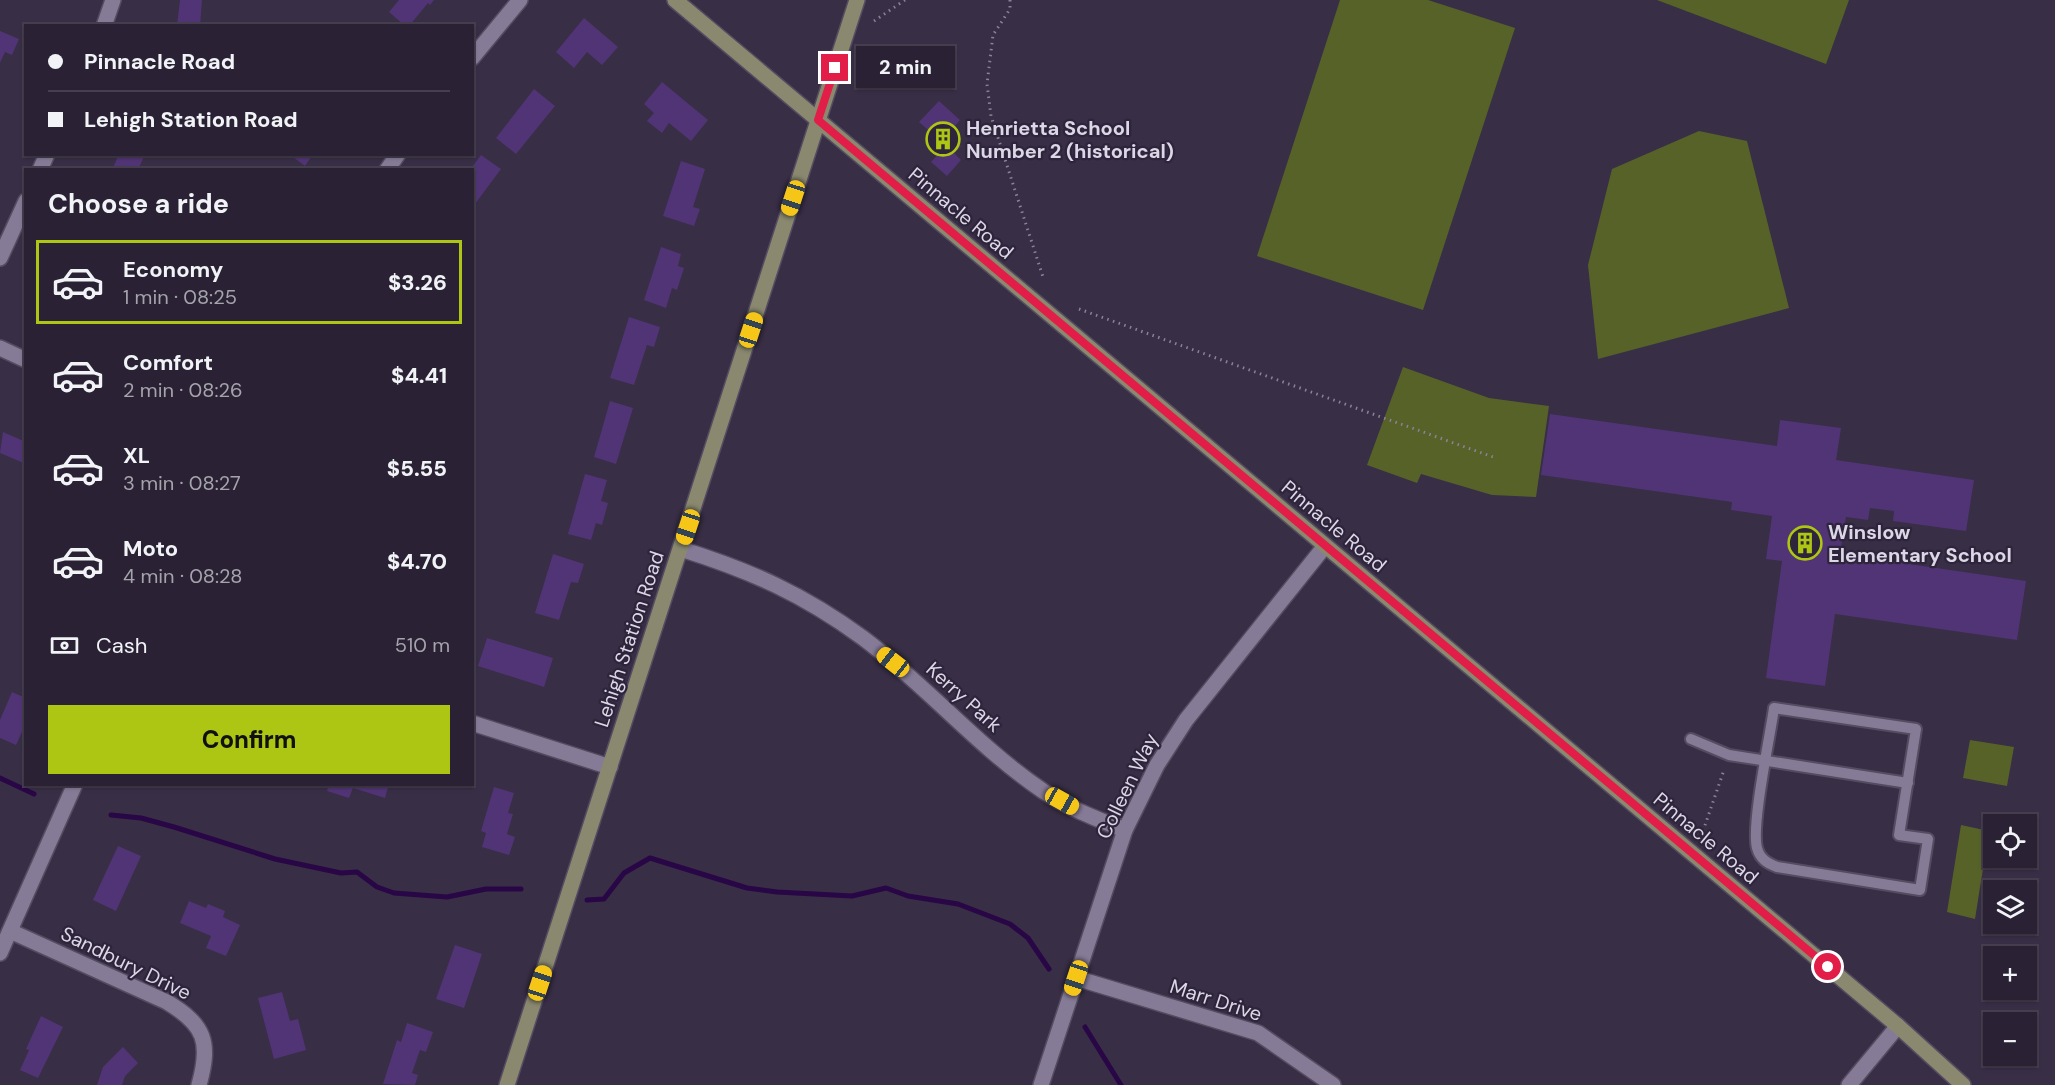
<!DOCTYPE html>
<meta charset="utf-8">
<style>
body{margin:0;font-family:"DM Sans",sans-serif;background:#322a3c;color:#f1f3f6;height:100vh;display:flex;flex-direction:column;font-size:22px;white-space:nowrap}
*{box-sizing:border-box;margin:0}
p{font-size:20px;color:#a5a4ac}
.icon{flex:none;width:33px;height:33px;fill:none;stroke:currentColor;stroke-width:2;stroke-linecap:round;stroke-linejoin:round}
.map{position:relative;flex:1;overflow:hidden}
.side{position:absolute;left:24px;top:168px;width:450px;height:618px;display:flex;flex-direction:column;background:#2a2234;border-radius:0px;box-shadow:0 2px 4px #0004,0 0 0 2px #463f4f}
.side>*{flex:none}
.guide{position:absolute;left:24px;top:24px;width:450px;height:132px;border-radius:0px;box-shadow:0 2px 4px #0004,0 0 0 2px #463f4f;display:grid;align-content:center;height:132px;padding:0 24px;background:#2a2234}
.buttons{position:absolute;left:1983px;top:814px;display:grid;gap:12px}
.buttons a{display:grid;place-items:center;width:54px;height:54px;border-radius:0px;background:#2a2234;box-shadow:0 2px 4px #0004,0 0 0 2px #463f4f;font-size:30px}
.end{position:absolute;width:27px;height:27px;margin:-14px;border:8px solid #e11d48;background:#fff;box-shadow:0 0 0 3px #fff}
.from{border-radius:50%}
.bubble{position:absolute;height:42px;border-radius:0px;background:#2a2234;box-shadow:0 2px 4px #0004,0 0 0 2px #463f4f;font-size:20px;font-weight:800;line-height:42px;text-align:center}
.car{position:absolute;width:18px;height:36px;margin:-18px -9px;border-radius:8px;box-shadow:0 0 4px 2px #0007;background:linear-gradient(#f5c518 24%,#345 0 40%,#f5c518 0 76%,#345 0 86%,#f5c518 0)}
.guide b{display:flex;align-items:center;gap:21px;height:57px;font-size:22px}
.guide b+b{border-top:2px solid #463f4f}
.guide i{width:15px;height:15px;background:#f1f3f6}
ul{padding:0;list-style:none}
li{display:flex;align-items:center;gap:18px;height:84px;margin:0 12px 9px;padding:0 12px;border:3px solid transparent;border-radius:0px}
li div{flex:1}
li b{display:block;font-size:22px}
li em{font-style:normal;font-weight:800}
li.selected{border-color:#acc613}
li>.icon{width:54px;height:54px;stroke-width:1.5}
h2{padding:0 24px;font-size:27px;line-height:72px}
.pay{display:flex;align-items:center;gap:15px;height:66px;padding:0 24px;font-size:22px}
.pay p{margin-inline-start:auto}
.action{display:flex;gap:12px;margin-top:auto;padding:12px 24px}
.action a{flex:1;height:69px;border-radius:0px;background:#acc613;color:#111;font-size:24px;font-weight:800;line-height:69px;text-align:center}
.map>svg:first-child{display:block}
.green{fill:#576229}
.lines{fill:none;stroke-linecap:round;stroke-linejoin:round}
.stream{stroke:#290646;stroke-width:5}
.building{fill:#513475}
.lane-casing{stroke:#544c60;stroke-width:14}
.street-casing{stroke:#544c60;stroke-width:18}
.secondary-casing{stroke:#544c60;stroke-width:18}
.path{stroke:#8a8296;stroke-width:3;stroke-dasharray:1.5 4.5;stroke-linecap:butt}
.lane{stroke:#867b97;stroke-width:10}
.street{stroke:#867b97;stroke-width:15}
.secondary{stroke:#8a896f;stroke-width:15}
.route{stroke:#e11d48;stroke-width:8}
.labels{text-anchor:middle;stroke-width:4.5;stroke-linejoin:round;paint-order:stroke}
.poi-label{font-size:20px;font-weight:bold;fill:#dcd7e6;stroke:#2e253c;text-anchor:start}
.street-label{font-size:20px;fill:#dcd7e6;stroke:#2e253c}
</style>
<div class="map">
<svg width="2055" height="1085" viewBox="0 0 2055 1085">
<rect width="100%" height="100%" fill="#382e46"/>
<!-- green -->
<g class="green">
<path d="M1340 0H1428L1515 28 1423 310 1257 256Z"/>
<path d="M1657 0H1849L1826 64Z"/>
<path d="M1699 131 1747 141 1789 308 1598 359 1588 265 1612 169Z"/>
<path d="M1403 367 1489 398 1549 406 1536 497 1492 495 1421 474 1417 483 1367 465Z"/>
<path d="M1970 740 2014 747 2007 786 1963 778Z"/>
<path d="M1961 825 1989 831 1975 919 1947 912Z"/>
</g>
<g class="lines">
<!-- stream -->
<g class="stream">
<path d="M0 778 34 794"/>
<path d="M111 815 141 818 174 827 275 859 341 873 357 872 377 887 394 893 447 897 486 889H521"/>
<path d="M587 900 604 899 624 873 650 858 747 888 777 892 852 896 886 888 908 896 958 904 1010 924 1028 938 1049 969"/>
<path d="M1085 1027 1121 1085"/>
</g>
</g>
<!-- building -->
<g class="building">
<path d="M180 0H202L200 26H177Z"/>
<path d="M399 0H434L430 5 428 3 409 26H405L389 12Z"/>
<path d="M584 18 618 47 602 65 587 52 574 68 556 52Z"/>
<path d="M0 31 19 39 12 55 5 52 0 63Z"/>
<path d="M662 82 708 120 691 141 669 123 662 133 647 121 654 113 644 104Z"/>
<path d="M534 89 555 106 516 154 496 138Z"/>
<path d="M939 101 960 120 948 134 961 146 954 153 961 160 947 176 931 162 942 150 931 141 935 136 919 122Z"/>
<path d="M119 154H145L138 170H112Z"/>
<path d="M289 154H313L305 166Z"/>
<path d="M481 155 501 169 472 208V170H470Z"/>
<path d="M681 161 705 169 693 207 700 209 694 226 663 216Z"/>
<path d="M661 247 681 254 678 266 684 268 677 290 672 288 666 308 644 300Z"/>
<path d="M629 317 660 327 654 347 647 345 634 385 610 378Z"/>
<path d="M610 401 633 408 616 464 594 457Z"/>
<path d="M1550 414 1777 446 1780 420 1841 428 1836 460 1974 480 1966 531 1893 521 1894 511 1870 508 1868 520 1846 517 1840 554 2026 581 2017 640 1835 614 1825 686 1766 678 1782 561 1766 559 1772 516 1731 510 1732 502 1541 475Z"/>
<path d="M3 432 26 442V464L0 453Z"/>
<path d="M585 474 607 480 601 501 608 503 602 525 596 523 591 540 568 534Z"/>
<path d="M553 554 584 564 578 583 571 582 559 620 535 613Z"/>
<path d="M487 638 553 658 544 687 478 666Z"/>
<path d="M12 692 26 698V723L16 745 0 738V720Z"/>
<path d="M329 784H389L385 798 353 788 349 798 327 791Z"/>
<path d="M494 787 514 793 508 813 513 814 507 834 515 837 509 855 482 847 486 833 481 831Z"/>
<path d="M118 846 141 856 116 911 93 900Z"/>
<path d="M189 901 206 908 208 904 225 911 223 917 240 925 226 956 206 948 211 936 180 923Z"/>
<path d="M455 945 482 954 464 1008 436 999Z"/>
<path d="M282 992 290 1021 298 1019 306 1050 274 1059 258 998Z"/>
<path d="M41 1016 63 1027 38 1078 20 1070 29 1050 26 1049Z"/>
<path d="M407 1023 433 1032 426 1052 420 1050 412 1073 418 1075 415 1085 383 1084 397 1040 401 1042Z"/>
<path d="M123 1047 138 1063 125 1076 122 1085H97L103 1067Z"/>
</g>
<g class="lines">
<defs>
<g id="lane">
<path d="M1774 708 1916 729 1899 835 1928 839 1920 890 1777 867C1767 863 1760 859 1757 848 1751 825 1770 737 1774 708Z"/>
<path d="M1691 739 1729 755 1908 783"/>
</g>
<g id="street">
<path d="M104 26 113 0"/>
<path d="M472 58 520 0"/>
<path d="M40 170 47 154"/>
<path d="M387 170 398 154"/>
<path d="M0 258 26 201"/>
<path d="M0 348 26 360"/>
<path d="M681 549C751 571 803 594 863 638 926 685 978 747 1043 791 1068 808 1097 819 1125 830"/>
<path d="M472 723 610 767"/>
<path d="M10 931 167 1002C205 1025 211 1042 199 1085"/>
<path d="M0 953 75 784"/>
<path d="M1076 978 1258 1033 1333 1085"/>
<path d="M1041 1085 1125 830 1157 765 1186 720 1325 546"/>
<path d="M1849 1085 1898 1026"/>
</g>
<g id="secondary">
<path d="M675 0 1898 1026 1963 1085"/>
<path d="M507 1085 857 0"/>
</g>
</defs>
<!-- lane casing -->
<use href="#lane" class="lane-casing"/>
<!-- street casing -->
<use href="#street" class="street-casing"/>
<!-- secondary casing -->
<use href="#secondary" class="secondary-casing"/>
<!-- path -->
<g class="path">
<path d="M1010 0V9L993 35 987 84 991 116 1044 280"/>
<path d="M874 21 905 0"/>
<path d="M1079 309 1493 457"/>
<path d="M1703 831 1724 770"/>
</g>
<!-- lane -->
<use href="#lane" class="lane"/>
<!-- street -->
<use href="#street" class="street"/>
<!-- secondary -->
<use href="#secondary" class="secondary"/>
</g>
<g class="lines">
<!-- route -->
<path class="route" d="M835 68 818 120 1828 967"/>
</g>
<!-- icons -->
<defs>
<symbol id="building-ring" viewBox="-11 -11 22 22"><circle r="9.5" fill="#2e253c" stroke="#acc613" stroke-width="1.5"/><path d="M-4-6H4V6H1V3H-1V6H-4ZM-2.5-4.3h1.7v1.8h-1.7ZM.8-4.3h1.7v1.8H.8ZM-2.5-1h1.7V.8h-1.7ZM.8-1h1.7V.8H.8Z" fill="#acc613"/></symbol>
</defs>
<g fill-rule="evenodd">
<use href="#building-ring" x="924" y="120" width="38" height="38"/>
<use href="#building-ring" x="1786" y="524" width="38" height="38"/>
</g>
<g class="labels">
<!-- poi labels -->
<g class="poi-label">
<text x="966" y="135">Henrietta School<tspan x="966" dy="23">Number 2 (historical)</tspan></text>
<text x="1828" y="539">Winslow<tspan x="1828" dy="23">Elementary School</tspan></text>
</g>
<!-- street labels -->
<g class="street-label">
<text transform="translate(961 213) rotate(40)" y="7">Pinnacle Road</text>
<text transform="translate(1334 526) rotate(40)" y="7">Pinnacle Road</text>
<text transform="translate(629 639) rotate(-72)" y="7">Lehigh Station Road</text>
<text transform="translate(964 697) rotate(42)" y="7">Kerry Park</text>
<text transform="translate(1127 786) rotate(-64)" y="7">Colleen Way</text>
<text transform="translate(1706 838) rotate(40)" y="7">Pinnacle Road</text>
<text transform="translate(126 963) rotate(26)" y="7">Sandbury Drive</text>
<text transform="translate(1216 1000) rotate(18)" y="7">Marr Drive</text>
</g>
</g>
</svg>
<div class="buttons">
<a><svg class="icon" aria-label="locate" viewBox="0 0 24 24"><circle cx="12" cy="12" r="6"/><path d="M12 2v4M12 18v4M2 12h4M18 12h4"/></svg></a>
<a><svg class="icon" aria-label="layers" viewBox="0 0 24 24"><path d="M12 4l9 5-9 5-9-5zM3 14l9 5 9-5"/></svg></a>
<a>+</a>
<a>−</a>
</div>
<i class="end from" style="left:1828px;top:967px"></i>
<i class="end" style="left:835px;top:68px"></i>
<div class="bubble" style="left:856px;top:46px;width:99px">2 min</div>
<i class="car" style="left:793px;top:198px;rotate:198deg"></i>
<i class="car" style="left:751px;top:330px;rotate:18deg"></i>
<i class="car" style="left:688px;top:527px;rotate:198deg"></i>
<i class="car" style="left:893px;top:662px;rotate:308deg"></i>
<i class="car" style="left:1062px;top:801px;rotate:119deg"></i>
<i class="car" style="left:1076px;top:978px;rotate:198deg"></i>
<i class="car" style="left:540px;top:983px;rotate:18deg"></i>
<div class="guide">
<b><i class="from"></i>Pinnacle Road</b>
<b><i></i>Lehigh Station Road</b>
</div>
<section class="side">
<h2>Choose a ride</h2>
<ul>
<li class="selected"><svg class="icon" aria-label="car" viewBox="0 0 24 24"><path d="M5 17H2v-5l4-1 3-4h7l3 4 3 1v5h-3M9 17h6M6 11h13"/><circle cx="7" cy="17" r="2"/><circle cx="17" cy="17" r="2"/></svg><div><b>Economy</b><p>1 min · 08:25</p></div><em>$3.26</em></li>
<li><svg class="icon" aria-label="car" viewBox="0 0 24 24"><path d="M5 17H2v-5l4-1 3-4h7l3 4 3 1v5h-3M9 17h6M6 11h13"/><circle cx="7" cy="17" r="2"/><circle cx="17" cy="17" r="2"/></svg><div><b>Comfort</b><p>2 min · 08:26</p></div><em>$4.41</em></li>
<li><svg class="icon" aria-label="car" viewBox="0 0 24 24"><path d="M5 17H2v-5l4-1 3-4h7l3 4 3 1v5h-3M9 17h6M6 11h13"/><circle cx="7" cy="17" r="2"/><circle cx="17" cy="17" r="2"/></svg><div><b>XL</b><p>3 min · 08:27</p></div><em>$5.55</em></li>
<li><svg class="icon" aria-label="car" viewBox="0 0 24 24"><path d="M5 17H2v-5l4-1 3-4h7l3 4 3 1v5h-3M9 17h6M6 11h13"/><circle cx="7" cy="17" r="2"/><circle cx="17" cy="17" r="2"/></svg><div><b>Moto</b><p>4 min · 08:28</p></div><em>$4.70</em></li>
</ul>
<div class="pay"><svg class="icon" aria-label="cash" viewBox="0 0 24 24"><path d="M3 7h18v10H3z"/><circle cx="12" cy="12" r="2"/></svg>Cash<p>510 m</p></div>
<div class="action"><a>Confirm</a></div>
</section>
</div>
